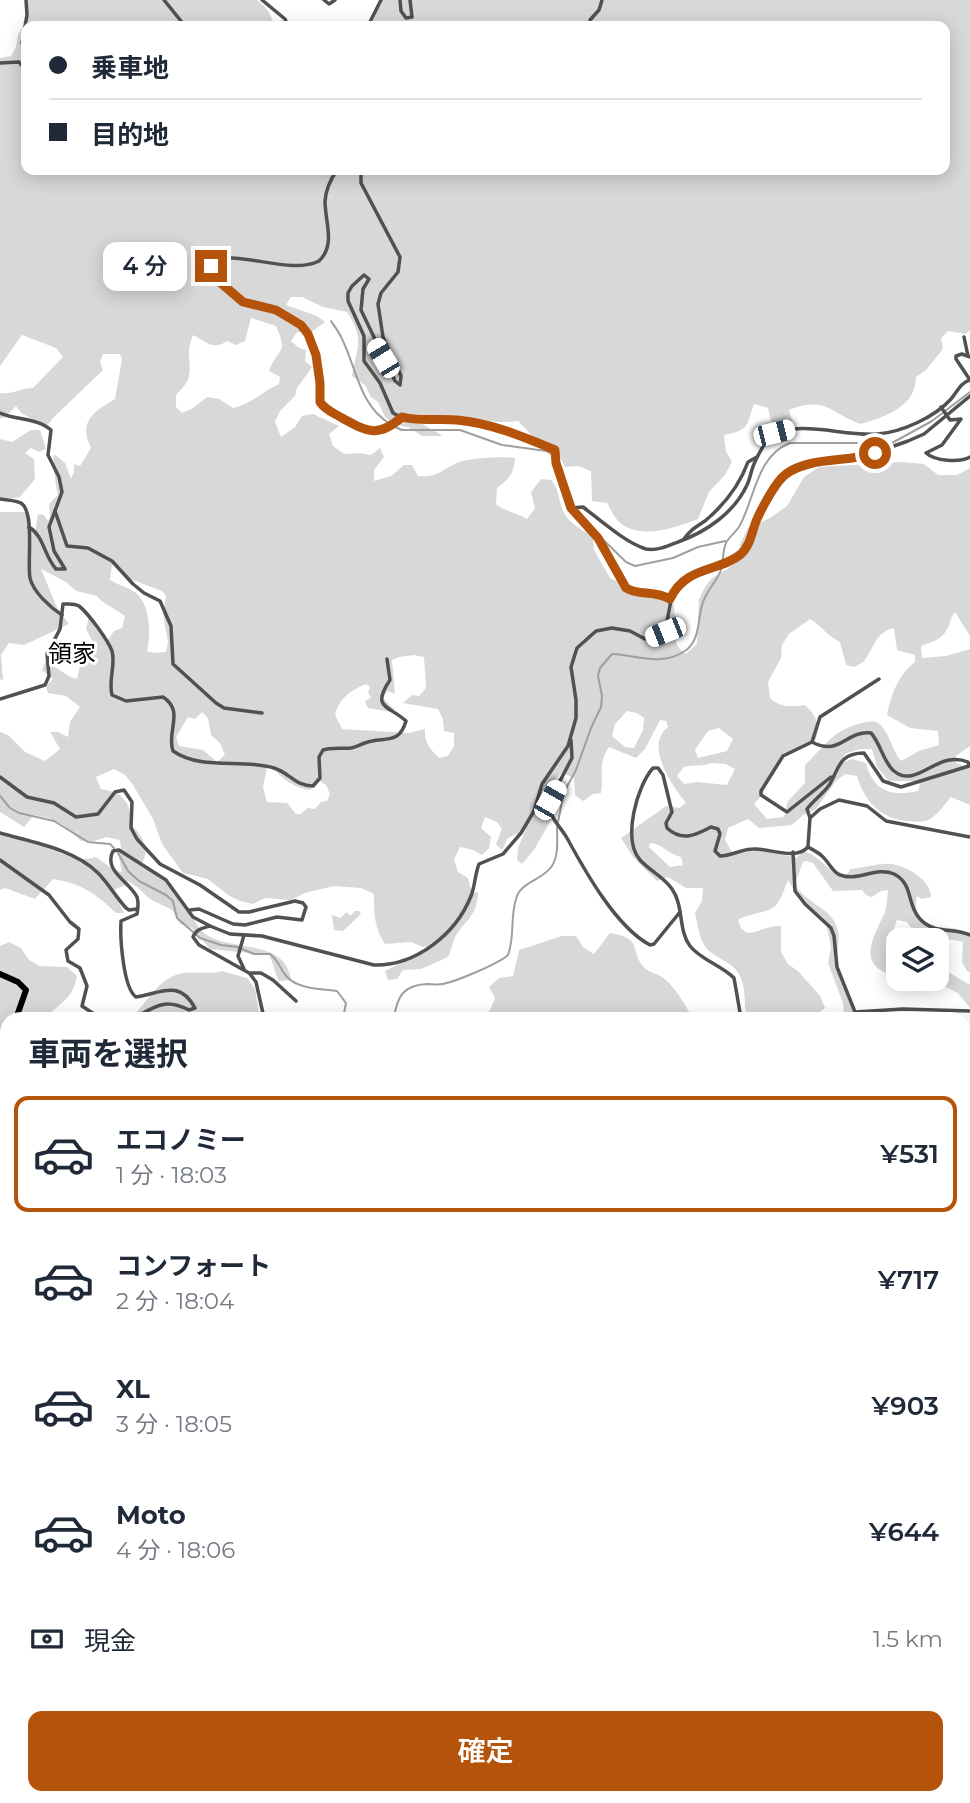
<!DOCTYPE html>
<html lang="ja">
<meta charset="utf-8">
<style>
body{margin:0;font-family:Montserrat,"Noto Sans JP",sans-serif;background:#f6f6f7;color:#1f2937;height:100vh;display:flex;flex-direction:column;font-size:26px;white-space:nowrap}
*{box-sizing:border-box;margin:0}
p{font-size:23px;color:#747a83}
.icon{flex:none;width:38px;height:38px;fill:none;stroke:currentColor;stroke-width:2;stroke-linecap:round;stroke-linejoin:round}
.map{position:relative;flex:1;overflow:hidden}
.details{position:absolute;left:0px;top:1012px;width:971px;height:793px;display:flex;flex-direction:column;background:#fff;border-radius:21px 21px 0 0;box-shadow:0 4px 18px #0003}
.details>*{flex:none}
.banner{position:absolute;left:21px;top:21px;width:929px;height:154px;border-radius:14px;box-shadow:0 4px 18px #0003;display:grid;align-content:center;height:154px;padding:0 28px;background:#fff}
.tools{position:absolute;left:886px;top:928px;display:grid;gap:14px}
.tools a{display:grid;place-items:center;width:63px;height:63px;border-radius:14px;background:#fff;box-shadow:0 4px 18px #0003;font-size:35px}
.end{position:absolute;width:32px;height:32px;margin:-16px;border:9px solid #b45309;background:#fff;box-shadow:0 0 0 4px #fff}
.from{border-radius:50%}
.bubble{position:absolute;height:49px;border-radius:14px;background:#fff;box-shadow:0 4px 18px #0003;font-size:23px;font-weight:600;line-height:49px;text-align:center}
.car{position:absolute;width:21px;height:42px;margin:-21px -10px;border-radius:9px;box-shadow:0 0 5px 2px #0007;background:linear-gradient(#fff 24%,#345 0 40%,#fff 0 76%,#345 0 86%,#fff 0)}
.banner b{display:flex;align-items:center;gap:24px;height:66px;font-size:26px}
.banner b+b{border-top:2px solid #e0e1e3}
.banner i{width:18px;height:18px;background:#1f2937}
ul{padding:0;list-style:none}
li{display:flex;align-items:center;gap:21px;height:116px;margin:0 14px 10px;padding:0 14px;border:4px solid transparent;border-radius:14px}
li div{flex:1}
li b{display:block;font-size:26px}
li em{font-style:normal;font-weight:600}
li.on{border-color:#b45309}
li>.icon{width:63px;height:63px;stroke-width:1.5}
h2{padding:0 28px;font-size:32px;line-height:84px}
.pay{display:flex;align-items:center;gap:18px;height:77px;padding:0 28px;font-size:26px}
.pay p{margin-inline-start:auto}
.button{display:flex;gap:14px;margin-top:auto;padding:14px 28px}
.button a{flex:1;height:80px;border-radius:14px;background:#b45309;color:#fff;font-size:28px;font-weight:600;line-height:80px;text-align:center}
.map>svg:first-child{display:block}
.green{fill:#d8d8d8;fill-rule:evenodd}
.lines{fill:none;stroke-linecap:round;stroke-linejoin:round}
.stream{stroke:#9f9f9f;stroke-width:2}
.primary-casing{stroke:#dbdbdb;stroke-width:10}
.minor{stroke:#515151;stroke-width:3.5}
.primary{stroke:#000;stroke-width:6}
.route{stroke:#b45309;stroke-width:9}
.labels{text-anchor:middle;stroke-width:6;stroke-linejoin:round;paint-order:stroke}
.quarter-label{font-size:24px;fill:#000;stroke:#fff}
</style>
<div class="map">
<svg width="970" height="1803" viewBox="0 0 970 1803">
<rect width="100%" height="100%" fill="#fff"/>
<!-- green -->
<g class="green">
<path d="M25 0H257C267 8 272 14 273 26H26V170H945V26H371L382 0H970V330L966 334 948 331 941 338 943 349 926 370 916 377C916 407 885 417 860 424 829 412 825 396 789 410L792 421 783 430 771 421 768 408 754 404C746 426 750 430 724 435L726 451 732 462 725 475 709 492 698 519C677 527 644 539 623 525 616 521 611 510 607 503L592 501 591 471 578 466 565 467 556 449 539 443 518 421C484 425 450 414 417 421L443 436H422L408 427 394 424 385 417 378 402 371 397 365 385 352 376C357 346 365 339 347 312L323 307 302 297H291L286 305 317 316 325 322 310 333 297 332 291 341 299 348 306 350 305 361 312 367 297 388 295 396 280 411 275 422 281 437 295 427 302 416 313 414 339 426 329 434 333 446 344 454 359 453 371 455 380 448 384 457 374 470V481L391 476 404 465H412L418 476C438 478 442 469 459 462 471 458 504 456 515 458 514 474 509 479 497 488L496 504C505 512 516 512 527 519L535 508 531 492 541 479 551 480C560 490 558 500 563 511 569 524 582 529 593 537L594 550 610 578 634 589 673 600C678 618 667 643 686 654L697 644 699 599 705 587 712 578 729 568 737 560 740 544 748 528 770 518 787 506 804 477 819 467 901 462 924 464 938 475H957L970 468V636L955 612C950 618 951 623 947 629 942 640 931 642 921 646L922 658 946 656 970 649V746L956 756V763L970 768V805L951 797C944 805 938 815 928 820 922 823 913 821 906 821 880 818 864 801 857 776L845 774 836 781 815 810 803 815 792 825 759 828 748 819 728 828 725 840 732 852 758 847 796 858 804 851C821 857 828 871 843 879L851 869C864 868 878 863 890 864 906 865 931 880 931 897L922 899 917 896C913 911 920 917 930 928 944 928 959 926 970 935V972L967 971 962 962 963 942C943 936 920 944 907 922L897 920 887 947 890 954 898 956V976C854 968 873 938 885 912 887 905 887 898 888 890L881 891 872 897 866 895 862 890 833 891 813 863 806 861 803 862 795 884C804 901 825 906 834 921 843 935 836 950 837 965 838 978 849 999 853 1012L852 1018H844L843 1003 828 963 831 947 826 922 797 896 788 880C785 887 781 901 775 906 766 914 749 913 738 920L741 928 747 933C761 932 766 926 781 926V952L788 964 799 972 820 996 825 1008 812 1018H747C743 1004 747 988 739 974 732 962 718 959 708 950 699 941 698 925 695 913L702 901 703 888H686L668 877 657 881 633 857 621 838 666 806 679 808 686 803C672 785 644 746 668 727L666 721 660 720 645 749 636 758 609 747C597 765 604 774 601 793L593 794 583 801 575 795 574 778 562 773 552 781 545 793 552 818 534 850 522 864 517 860 518 848 526 829 508 838 502 850 496 844 502 829 497 822 485 817 481 828 491 837 489 848 482 855 473 850 460 847 454 859 458 872 468 878 472 893 478 892C477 919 463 920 454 940 452 945 451 951 448 957L421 969 403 970 397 979 388 980 385 971 434 946 423 947 411 942 385 944C374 927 374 913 374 894L361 888 334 886 305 893 291 900 265 898 253 904 240 901 228 895 208 879 183 873 162 844 153 819 133 785 125 775 114 769 96 777 101 789C123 792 131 802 131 824 144 838 150 849 141 866L172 884C175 896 181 902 189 911 194 918 198 929 205 934 230 952 286 938 291 980L279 981C274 972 274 964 269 955L210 949 192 928 180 924 172 910 150 899 137 887 128 881 124 886 113 890 124 913H116C95 893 82 884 53 879L35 899 5 888 0 890V832L81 860 96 857 114 870 122 872 118 853 121 849 120 840 106 837 94 841H81L63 825 49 818 34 815 24 827 0 812V732L8 735 25 752 45 761 60 749 50 732H58L68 737 70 722 80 707 66 696 48 693 46 686 53 679 42 670 46 661 70 677 77 679 81 661 89 654 94 644 86 629 89 616 96 629 108 640 114 631 122 628 125 616C115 608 105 606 97 596L76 591 66 582 41 569 58 610 69 624 24 645 9 643 1 655 3 680 0 679V512H25L31 518V529L35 533 38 514 44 515 48 521 50 517 49 504 58 495C56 487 52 460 54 454L65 463 71 479 74 472V464L80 466 91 448C78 422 93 412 115 399L122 359 120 354H103L100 362 103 370 53 418 46 427 21 413 16 406 4 418H0V393C12 395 20 388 33 388L63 357 56 348 22 335 0 366V58L11 56 16 47 18 34 26 23ZM251 318 276 326C289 355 278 347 269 371L280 377 279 384C262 392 251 404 233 408L219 399 207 397 193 408 182 413 176 407V395C181 389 188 383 189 376 192 360 185 354 193 335 205 341 213 351 227 341L236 345 245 341ZM112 564 130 579 162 591 166 596 163 614 168 642 166 652 154 653 147 651C151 637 150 608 139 596 134 589 118 585 110 580ZM810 619C822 626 827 636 840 642L846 665 854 667C857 665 861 664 864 661 874 649 875 632 894 628L897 650 915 655V662C898 675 891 695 887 715L910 728 938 731 939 745 919 751 901 761C892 751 890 732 878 723 873 720 867 722 862 723 831 731 826 745 805 765V783L788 801 786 808 789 810 783 817 767 819 754 804 761 796 781 756 816 739C820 723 816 716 805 705 791 707 781 708 770 698L768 682 781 658 782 645 789 634ZM414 655 424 657 426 688 419 696 412 695 403 703 438 709 443 719 444 731 454 733V746L448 756 439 758C430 749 424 742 425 729L409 733 342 729 335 715C340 697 350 691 366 684L370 687 368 693 371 697 365 702 368 708 391 712 395 710 383 698 388 691 395 694 392 660 399 657ZM627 711 637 713 644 718 643 730 634 748 625 747 612 736 615 724ZM202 712 208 718 211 735 220 743 225 755 217 762 203 750 179 746 176 737 188 717 195 719ZM719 728 733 739 727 751 698 758 695 750 708 731ZM860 749H872L877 767 889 781H914L920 784 918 791C891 797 873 791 866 763L852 759 840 764 845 754ZM711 763 725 764 735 769 727 785 697 782 684 784 677 776 684 767C694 764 701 767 711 763ZM267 768H273C283 780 295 788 310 790L320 781 326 785 330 794 327 801 321 802 315 809 307 808 301 814H296L287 803 267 802 263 787ZM650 843C663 844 669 855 681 857L683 865 670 867 649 847Z"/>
<path d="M31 430H40L46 449 39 452 31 448 25 453 34 459 35 479 20 497 0 500V439L12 442Z"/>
<path d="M355 911H359L361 914 343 931 334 930 332 915 328 913 340 918 347 912 350 916Z"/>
<path d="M610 933C646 938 628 954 647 970 651 973 658 974 662 977 676 987 684 1004 693 1018H481L490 1010 495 998 489 987 499 978 513 976 519 950 562 936H576L583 947 594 954Z"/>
<path d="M9 942 21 948 28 959 39 966 67 967 77 976C73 999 60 1003 45 1018H7V1057L0 1058V946Z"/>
<path d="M936 965 970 985V1008L958 993 936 982 934 978H936Z"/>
<path d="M222 971 247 978 255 989 260 1018H131C147 1003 159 976 184 973 198 971 209 975 222 971Z"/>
<path d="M964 1066 970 1071V1122L964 1123Z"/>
<path d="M964 1146 970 1157V1190L964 1188Z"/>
<path d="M7 1176V1284L0 1286V1179Z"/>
<path d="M964 1257 970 1258V1803H0V1743L7 1740V1797H964Z"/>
<path d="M0 1328 7 1331V1716L2 1722 0 1729Z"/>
</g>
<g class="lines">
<!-- stream -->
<g class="stream">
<path d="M331 321C335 327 339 332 342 339 357 369 359 405 390 424"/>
<path d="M395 427 402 430H460L502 445 546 451 555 456"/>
<path d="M558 465 574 505"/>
<path d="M587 524 626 562 635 566 673 558 698 547 725 541"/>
<path d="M0 796 10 808 19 813 54 821 88 842 110 844 114 848"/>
<path d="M558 822 564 792 576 770 591 728 601 707 602 696 598 676 600 668 612 654C636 655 661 667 685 651 701 640 697 619 703 602 707 590 717 581 721 570 724 561 722 552 726 543 729 537 735 533 739 527 755 499 756 456 790 443H892L932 421 970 392"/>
<path d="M118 853 128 871 139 881 166 895 173 901 177 918 200 938 221 945 237 947 254 954H270C279 961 280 969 287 977 298 989 322 989 337 991L346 1003 343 1018"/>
<path d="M394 1018C397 997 403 985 427 984 432 984 438 985 443 984 457 981 498 964 508 955 515 936 510 918 516 899 520 882 543 880 552 866 559 855 557 839 557 827"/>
</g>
<defs>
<g id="primary">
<path d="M0 974 18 982 26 990 18 1013 20 1018"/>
<path d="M0 1273 7 1272"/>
<path d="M0 1339 7 1344"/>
<path d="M0 1643 7 1646"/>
</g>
</defs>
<!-- primary casing -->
<use href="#primary" class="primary-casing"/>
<!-- minor -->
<g class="minor">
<path d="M26 0 27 15 22 43 26 49"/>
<path d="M164 0 185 26"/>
<path d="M262 0 285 19 288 26"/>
<path d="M324 0 329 4 335 0"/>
<path d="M400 0 401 11 406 18 412 17 410 0"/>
<path d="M368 26 381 0"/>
<path d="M590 26V20L599 10 602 0"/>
<path d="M0 63 19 62 23 67 26 83"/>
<path d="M337 170C330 180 326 189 325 201 325 222 336 245 319 261 293 274 251 255 220 258L211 266 212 274C218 284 237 300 249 304 266 310 285 310 299 323 314 337 321 364 320 384 320 389 318 394 319 400 322 412 367 434 379 431 388 429 396 423 403 417"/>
<path d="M361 170V183L400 257 398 272 381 293 378 304 383 337 401 376 400 385 395 381 361 310 363 289 369 279 364 275 352 286 348 293V301L364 336V361L380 383 393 413C415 427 447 418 473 423 501 428 528 439 555 450L556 463 571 508 598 538 627 588C638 595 654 591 670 599"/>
<path d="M964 337 968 356"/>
<path d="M970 380 956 359V356L962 354 970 357"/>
<path d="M941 407 950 420 961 419 942 445 926 453C935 461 959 463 970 457"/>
<path d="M0 413C16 420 38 418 51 430L48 455 59 477 62 492 49 527 54 551 65 569H56C44 556 44 536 29 527"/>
<path d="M0 499C7 500 15 500 21 503 35 512 27 563 30 578 33 592 51 608 62 615"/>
<path d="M571 508 583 507C600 520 626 543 646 549 657 551 668 546 678 542 706 532 734 513 747 485 750 479 751 471 754 464 758 454 764 445 769 436 803 419 842 437 878 434 902 432 935 417 951 399 958 391 960 383 970 380"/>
<path d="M55 511 67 546 88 548 112 561 133 584 144 593 160 601 171 626 173 664 216 703 224 708 262 713"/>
<path d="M684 539C690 530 696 527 705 521 724 505 740 484 748 462L757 457"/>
<path d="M0 699 45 685 49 676 47 654 60 629 63 604C68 604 74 603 79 606 88 613 108 640 112 651 116 665 108 680 112 695L126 701 163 697C185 711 166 732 173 751 202 771 242 758 274 768 290 773 295 786 313 786L320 778 319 757 323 750C332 747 342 749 351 748 358 747 364 742 372 741 389 738 400 742 406 721 388 705 371 708 390 680L387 659"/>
<path d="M571 740 572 758 550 800C548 818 559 824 567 838 585 871 616 927 650 945L654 944 680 912"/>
<path d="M0 777 27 797 54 803 76 817 98 814 115 792 124 790 132 802 131 828 137 839 160 864 200 885 239 912H249L295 901 303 903 306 907 302 920 277 917 245 925 233 924 199 909 190 910"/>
<path d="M831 777 787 812 761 795V791L783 756 812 742 820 717 879 679"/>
<path d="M810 818 820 809 839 800 867 806 886 821 970 837"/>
<path d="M0 833C31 842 74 849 98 873 108 883 116 897 126 908L129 910 137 909"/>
<path d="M808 846 810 818 807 809C814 800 824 793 830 784 839 767 840 753 864 753L883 781 901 787 969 766 968 762C937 749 917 790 894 771 883 762 881 744 871 733 846 730 840 757 812 742"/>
<path d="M808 847C813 850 818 852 822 856 829 862 832 872 840 875 858 882 876 866 894 874 914 884 906 904 920 919 935 935 953 927 970 935"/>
<path d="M793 852 795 891 805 904 831 928 834 936 837 967 855 1012 903 1009 970 1011"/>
<path d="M0 860 49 895 70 922 79 929 78 939 66 950 68 961 80 968 87 986 82 1006 100 1018"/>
<path d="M210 926C203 928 196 929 193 937L199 945 249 973H261L273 980 296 1001"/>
<path d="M244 969 238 956 244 935"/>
<path d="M250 974 256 982 264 1018"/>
<path d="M134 1018C156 1006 165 998 189 1010L195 1008C179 978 159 994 136 997 123 988 120 937 121 921L137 914C138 908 139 903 137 897 129 881 103 871 113 851L119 850 166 880 193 917 210 926 230 934 262 936 374 965C416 966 456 934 471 896 475 886 475 874 479 864L503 854 521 833 534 811 542 784 568 746 576 718V700L571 667 577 648 596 631 612 628 630 631 645 639 665 632 672 595 698 572 734 558 743 552 764 506 786 474 816 464 860 458 908 441 924 434 970 396"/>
<path d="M741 1018 734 978C721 965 701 960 690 946 678 930 684 906 672 889 664 877 650 871 640 860 622 839 637 786 653 768H658L663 775 672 812 666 823 667 828C682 842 696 835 711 827L718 829 720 834 715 851 720 856C732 856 741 849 753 849 769 848 796 861 808 847"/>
<path d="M964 1125 970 1124"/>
<path d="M964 1150V1152"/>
<path d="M964 1181 970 1184"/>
<path d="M964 1191 970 1193"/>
<path d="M7 1311 5 1325 7 1328"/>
<path d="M964 1370 970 1355"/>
<path d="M964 1499 970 1493"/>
<path d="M0 1747 4 1746"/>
<path d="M794 1797 807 1803"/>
<path d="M844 1797H853"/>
<path d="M925 1797 926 1803"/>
<path d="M960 1797 966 1803"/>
<path d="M576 1803 612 1797"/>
</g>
<!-- primary -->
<use href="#primary" class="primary"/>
</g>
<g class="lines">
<!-- route -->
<path class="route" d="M211 266 212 274 215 278 243 302 276 310 301 325 308 334 316 355 320 383V402C325 410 334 413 342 418 368 432 378 438 402 417 420 422 438 418 457 420 491 423 524 437 555 450L556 463 571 508 598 538 626 588C639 596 654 590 670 599 686 565 720 572 741 554 751 545 752 530 757 519 762 508 776 481 786 474 811 456 848 463 875 453"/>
</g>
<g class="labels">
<!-- quarter labels -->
<g class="quarter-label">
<text x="72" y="662">領家</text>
</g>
</g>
</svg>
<div class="tools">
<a><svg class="icon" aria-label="layers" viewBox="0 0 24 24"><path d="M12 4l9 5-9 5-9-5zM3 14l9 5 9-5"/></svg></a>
</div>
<i class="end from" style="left:875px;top:453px"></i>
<i class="end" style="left:211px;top:266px"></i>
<div class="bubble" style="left:103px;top:242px;width:84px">4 分</div>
<i class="car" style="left:383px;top:358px;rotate:329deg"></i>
<i class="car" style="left:774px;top:433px;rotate:76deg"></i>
<i class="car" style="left:665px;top:632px;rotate:248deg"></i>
<i class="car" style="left:550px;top:800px;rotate:30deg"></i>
<div class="banner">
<b><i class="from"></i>乗車地</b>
<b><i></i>目的地</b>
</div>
<section class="details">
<h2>車両を選択</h2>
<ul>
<li class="on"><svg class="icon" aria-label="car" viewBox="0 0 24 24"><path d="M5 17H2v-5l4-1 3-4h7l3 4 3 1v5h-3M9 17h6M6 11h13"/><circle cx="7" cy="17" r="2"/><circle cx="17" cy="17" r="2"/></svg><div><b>エコノミー</b><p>1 分 · 18:03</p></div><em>¥531</em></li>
<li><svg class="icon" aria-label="car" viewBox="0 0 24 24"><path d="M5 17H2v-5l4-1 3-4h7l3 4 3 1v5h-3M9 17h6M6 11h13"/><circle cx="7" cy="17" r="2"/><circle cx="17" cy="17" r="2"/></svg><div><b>コンフォート</b><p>2 分 · 18:04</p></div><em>¥717</em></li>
<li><svg class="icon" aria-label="car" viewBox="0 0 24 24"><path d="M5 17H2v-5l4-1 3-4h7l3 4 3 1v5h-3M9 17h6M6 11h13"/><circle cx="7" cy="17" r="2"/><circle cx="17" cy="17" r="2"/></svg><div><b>XL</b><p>3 分 · 18:05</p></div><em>¥903</em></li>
<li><svg class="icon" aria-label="car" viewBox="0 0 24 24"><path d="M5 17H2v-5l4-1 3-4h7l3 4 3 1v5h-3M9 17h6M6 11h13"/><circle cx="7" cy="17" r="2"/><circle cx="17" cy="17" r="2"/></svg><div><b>Moto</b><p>4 分 · 18:06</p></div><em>¥644</em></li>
</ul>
<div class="pay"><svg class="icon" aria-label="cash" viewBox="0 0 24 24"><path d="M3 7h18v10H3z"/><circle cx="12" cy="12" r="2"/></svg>現金<p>1.5 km</p></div>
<div class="button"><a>確定</a></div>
</section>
</div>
